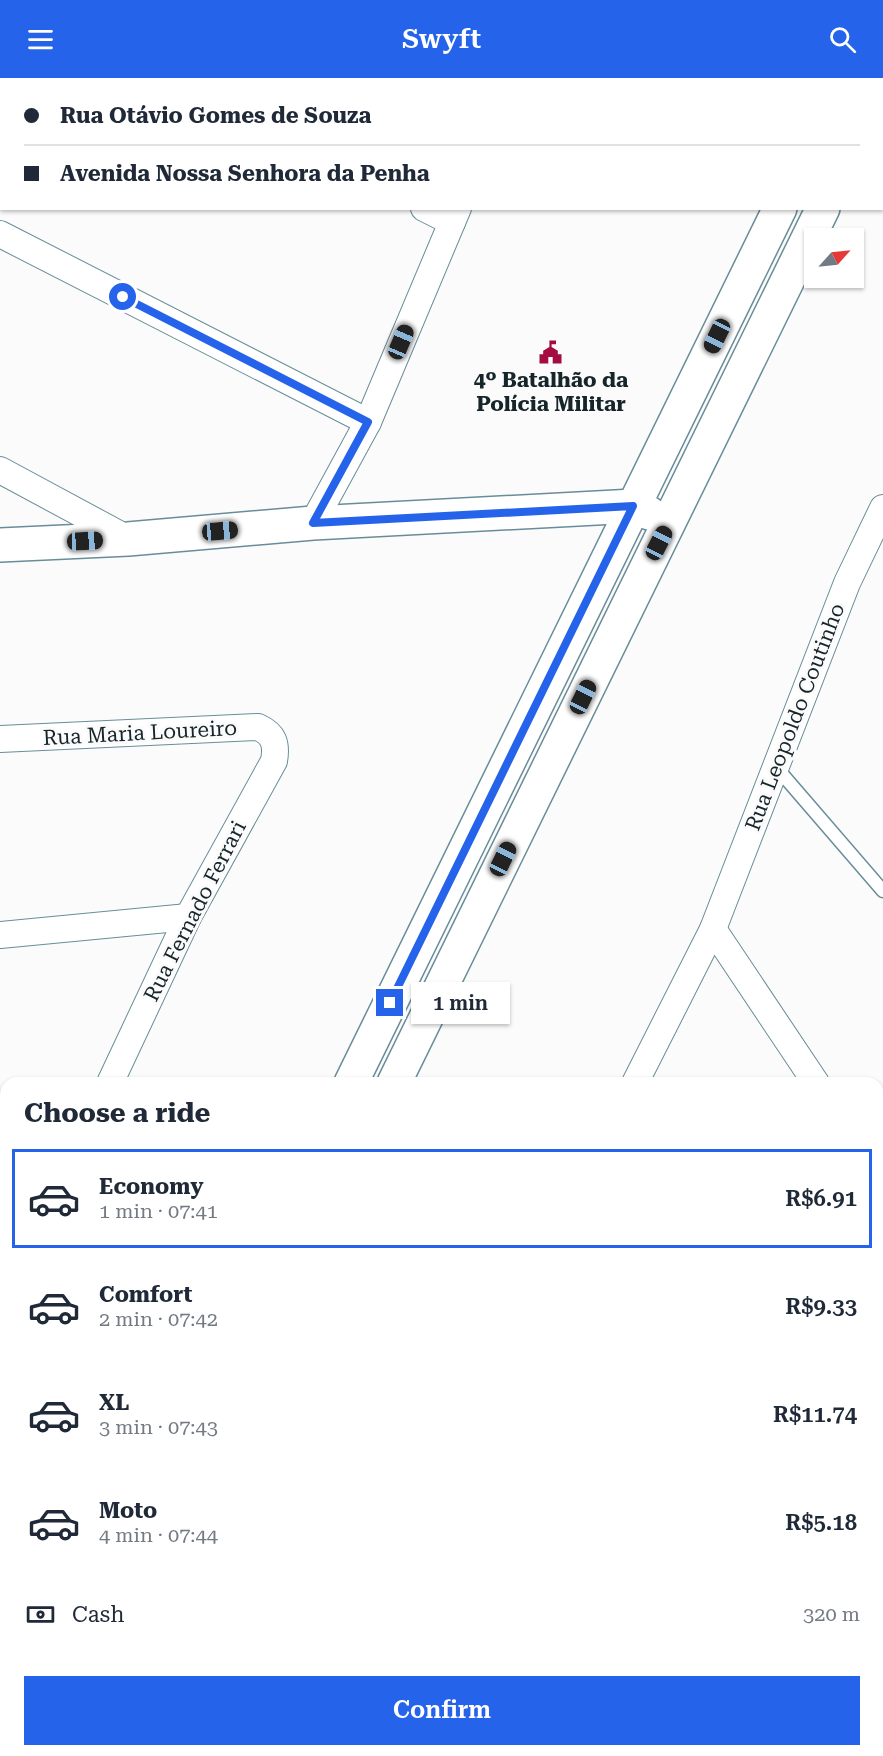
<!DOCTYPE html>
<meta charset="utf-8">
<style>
body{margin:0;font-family:"Roboto Serif",serif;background:#f6f6f7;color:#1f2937;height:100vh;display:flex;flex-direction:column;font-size:22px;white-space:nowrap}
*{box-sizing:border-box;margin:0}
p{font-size:20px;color:#747a83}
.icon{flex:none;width:33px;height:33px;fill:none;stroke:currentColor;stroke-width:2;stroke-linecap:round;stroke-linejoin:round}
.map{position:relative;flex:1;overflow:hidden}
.drawer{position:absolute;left:0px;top:999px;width:884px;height:680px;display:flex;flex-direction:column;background:#fff;border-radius:18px 18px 0 0;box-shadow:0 2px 4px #0004}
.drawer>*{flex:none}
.banner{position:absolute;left:0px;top:0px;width:884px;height:132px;box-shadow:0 2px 4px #0004;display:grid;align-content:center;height:132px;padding:0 24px;background:#fff}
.needle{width:39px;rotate:63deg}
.fabs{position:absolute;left:804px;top:150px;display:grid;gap:12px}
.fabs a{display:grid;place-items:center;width:60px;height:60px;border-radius:0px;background:#fff;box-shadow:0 2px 4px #0004;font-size:30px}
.end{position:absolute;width:27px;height:27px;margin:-14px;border:8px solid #2563eb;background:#fff;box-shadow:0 0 0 3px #fff}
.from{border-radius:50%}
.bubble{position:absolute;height:42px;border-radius:0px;background:#fff;box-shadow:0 2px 4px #0004;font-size:20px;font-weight:600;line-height:42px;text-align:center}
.car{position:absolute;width:18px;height:36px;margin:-18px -9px;border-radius:8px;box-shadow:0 0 4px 2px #0007;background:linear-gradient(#222 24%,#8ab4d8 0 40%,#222 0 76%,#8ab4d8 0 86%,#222 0)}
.banner b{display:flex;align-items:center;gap:21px;height:57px;font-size:22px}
.banner b+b{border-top:2px solid #e0e1e3}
.banner i{width:15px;height:15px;background:#1f2937}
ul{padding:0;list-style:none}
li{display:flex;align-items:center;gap:18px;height:99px;margin:0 12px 9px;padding:0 12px;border:3px solid transparent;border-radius:0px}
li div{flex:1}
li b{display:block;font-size:22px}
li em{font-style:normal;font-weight:600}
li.selected{border-color:#2563eb}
li>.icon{width:54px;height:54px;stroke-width:1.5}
h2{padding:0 24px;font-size:27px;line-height:72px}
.pay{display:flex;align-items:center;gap:15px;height:66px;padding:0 24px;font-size:22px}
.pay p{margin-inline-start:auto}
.primary-button{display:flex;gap:12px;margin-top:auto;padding:12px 24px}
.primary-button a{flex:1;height:69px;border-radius:0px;background:#2563eb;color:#fff;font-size:24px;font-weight:600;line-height:69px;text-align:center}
header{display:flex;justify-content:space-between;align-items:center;height:78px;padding:0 24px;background:#2563eb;color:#fff;font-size:27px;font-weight:600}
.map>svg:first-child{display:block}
.green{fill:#9ae5fd}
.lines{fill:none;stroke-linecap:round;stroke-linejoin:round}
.lane-casing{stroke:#688d99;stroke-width:15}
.street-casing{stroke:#688d99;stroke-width:28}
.secondary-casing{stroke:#688d99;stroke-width:36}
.path{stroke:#92999c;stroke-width:4;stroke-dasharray:3 4.5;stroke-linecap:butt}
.lane{stroke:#fff;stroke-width:12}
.street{stroke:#fff;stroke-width:26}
.secondary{stroke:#fff;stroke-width:33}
.route{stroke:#2563eb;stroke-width:8}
.labels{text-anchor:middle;stroke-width:6;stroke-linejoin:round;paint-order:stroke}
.poi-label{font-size:21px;font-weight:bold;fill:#16252a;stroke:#fbfbfb}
.street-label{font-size:21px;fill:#16252a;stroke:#fbfbfb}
</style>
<header><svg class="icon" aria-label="menu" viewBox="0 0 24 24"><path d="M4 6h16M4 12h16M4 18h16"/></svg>Swyft<svg class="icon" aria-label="search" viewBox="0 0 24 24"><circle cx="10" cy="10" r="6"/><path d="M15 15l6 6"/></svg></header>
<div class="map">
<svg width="883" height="1678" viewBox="0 0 883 1678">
<rect width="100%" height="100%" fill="#fbfbfb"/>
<!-- green -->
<g class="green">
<path d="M0 1060H6V1191L0 1204Z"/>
<path d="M0 1473H6V1582L0 1594Z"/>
<path d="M109 1673 276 1672 278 1678H106Z"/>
</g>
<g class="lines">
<defs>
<path id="lane" d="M776 689 883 813"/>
<g id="street">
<path d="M143 0 146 2"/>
<path d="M119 2 123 0"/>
<path d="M527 2 528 0"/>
<path d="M0 64 2 63"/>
<path d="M424 130 452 144"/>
<path d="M0 156 368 344"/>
<path d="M0 392 128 461"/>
<path d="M313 445 368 344 458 130"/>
<path d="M0 661 258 649C274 656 277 666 274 683L188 839 110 1005"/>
<path d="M713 851 816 1005"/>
<path d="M0 857 188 839"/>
<path d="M635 1005 713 851 847 505 883 430"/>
<path d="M0 1048H6"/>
<path d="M878 1097 883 1105"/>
<path d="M878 1208 883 1204"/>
<path d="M0 1228 6 1219"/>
<path d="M878 1443 883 1451"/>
<path d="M878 1617 883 1613"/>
<path d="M0 1625 6 1613"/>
</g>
<g id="secondary">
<path d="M843 2 844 0"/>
<path d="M882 11 883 9"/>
<path d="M0 467 128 461 313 445 634 428 649 435"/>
<path d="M351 1005 780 130"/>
<path d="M394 1005 823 130"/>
<path d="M0 1442 6 1443"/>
<path d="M310 1672 312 1678"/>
</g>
</defs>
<!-- lane casing -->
<use href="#lane" class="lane-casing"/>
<!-- street casing -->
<use href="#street" class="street-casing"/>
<!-- secondary casing -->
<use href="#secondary" class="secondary-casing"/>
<!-- path -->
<path class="path" d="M0 1548 6 1558"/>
<!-- lane -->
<use href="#lane" class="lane"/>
<!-- street -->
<use href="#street" class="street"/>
<!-- secondary -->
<use href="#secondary" class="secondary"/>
</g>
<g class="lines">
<!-- route -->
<path class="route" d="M123 219 368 344 313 445 633 428 390 925"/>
</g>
<!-- icons -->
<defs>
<symbol id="civic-bare" viewBox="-9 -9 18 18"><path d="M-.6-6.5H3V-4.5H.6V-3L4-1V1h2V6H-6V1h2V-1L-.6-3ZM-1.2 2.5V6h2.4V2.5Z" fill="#a40b41" stroke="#fbfbfb" stroke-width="2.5" paint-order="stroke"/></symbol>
</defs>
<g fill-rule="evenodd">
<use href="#civic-bare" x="534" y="258" width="33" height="33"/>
</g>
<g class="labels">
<!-- poi labels -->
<g class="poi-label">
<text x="551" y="309">4º Batalhão da<tspan x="551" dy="24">Polícia Militar</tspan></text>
</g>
<!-- street labels -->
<g class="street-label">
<text transform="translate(795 639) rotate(-69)" y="7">Rua Leopoldo Coutinho</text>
<text transform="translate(140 655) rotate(-3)" y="7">Rua Maria Loureiro</text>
<text transform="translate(195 833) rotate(-63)" y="7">Rua Fernado Ferrari</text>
</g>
</g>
</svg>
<div class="fabs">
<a><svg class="needle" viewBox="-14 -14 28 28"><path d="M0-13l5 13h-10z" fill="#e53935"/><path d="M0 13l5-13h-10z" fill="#747a83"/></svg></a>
</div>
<i class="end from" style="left:123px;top:219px"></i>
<i class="end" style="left:390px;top:925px"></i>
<div class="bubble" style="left:411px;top:904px;width:99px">1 min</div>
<i class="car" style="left:717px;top:258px;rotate:206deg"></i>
<i class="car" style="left:401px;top:264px;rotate:23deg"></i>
<i class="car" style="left:220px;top:453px;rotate:85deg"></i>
<i class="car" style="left:85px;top:463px;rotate:87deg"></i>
<i class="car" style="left:659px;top:465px;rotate:27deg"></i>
<i class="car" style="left:583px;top:619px;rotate:26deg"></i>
<i class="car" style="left:503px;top:781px;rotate:26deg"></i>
<div class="banner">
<b><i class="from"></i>Rua Otávio Gomes de Souza</b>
<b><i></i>Avenida Nossa Senhora da Penha</b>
</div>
<section class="drawer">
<h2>Choose a ride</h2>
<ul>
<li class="selected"><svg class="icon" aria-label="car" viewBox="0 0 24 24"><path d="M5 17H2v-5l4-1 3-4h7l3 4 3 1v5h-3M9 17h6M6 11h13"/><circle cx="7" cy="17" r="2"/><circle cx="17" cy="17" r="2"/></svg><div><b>Economy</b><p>1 min · 07:41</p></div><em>R$6.91</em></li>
<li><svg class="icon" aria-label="car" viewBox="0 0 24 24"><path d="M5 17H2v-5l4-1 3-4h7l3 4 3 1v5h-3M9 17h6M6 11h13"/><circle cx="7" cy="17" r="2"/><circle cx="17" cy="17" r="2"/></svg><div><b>Comfort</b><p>2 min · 07:42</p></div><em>R$9.33</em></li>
<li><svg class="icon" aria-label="car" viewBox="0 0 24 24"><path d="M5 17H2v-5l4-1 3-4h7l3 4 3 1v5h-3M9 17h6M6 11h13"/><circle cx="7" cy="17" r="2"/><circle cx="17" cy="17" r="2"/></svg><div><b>XL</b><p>3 min · 07:43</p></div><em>R$11.74</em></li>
<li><svg class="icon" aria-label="car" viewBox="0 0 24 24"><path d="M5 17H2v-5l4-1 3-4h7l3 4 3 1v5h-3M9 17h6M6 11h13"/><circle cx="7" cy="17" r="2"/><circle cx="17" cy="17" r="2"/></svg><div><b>Moto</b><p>4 min · 07:44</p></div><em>R$5.18</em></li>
</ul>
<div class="pay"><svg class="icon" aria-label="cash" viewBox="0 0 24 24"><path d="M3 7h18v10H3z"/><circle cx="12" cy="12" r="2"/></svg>Cash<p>320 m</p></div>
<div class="primary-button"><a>Confirm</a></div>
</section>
</div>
